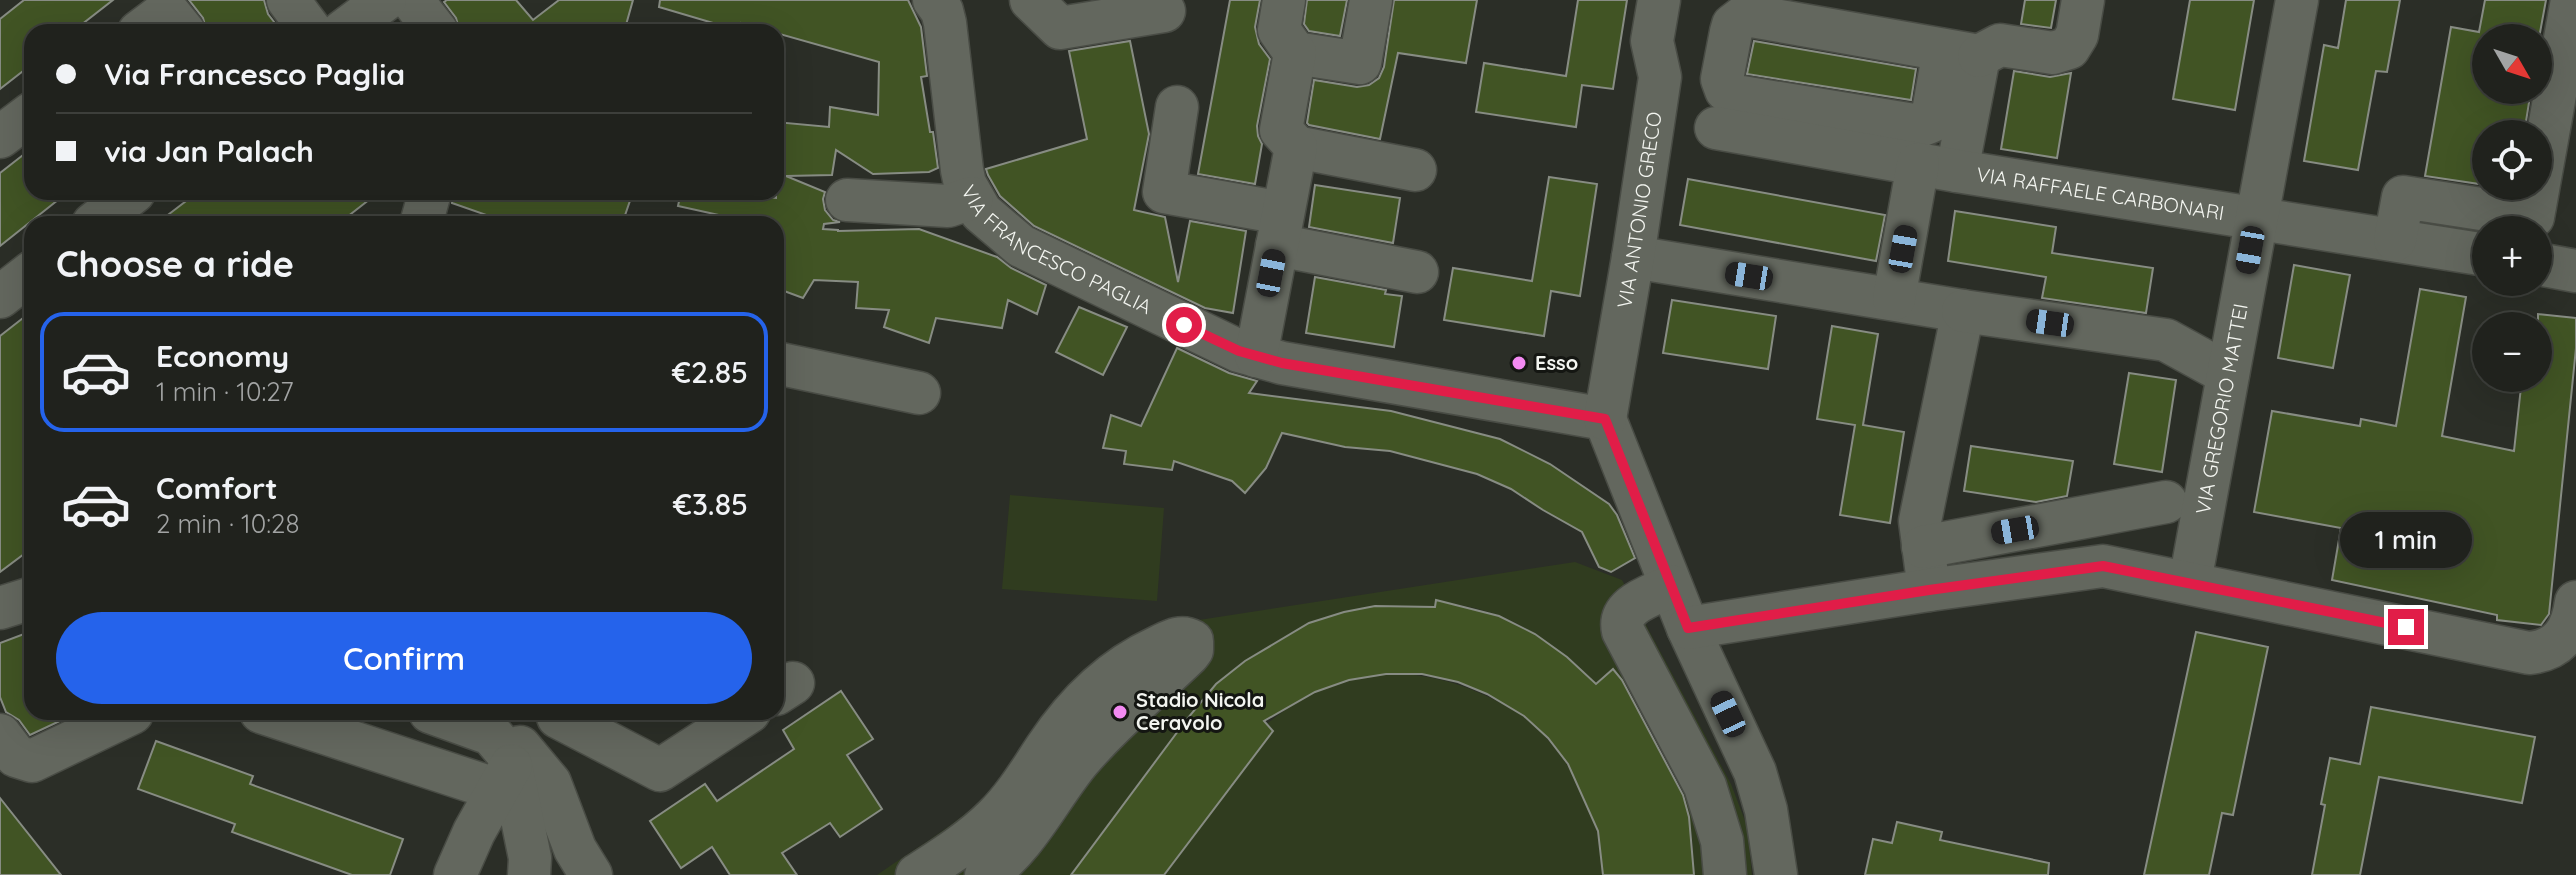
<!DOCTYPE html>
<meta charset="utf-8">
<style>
body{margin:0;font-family:Quicksand,sans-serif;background:#2d2f2a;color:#f1f3f6;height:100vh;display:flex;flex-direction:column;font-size:30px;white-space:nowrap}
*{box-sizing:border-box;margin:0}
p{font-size:26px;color:#a2a4a4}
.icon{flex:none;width:44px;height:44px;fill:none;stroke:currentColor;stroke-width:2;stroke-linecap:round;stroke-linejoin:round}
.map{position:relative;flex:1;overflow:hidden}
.drawer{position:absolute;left:24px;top:216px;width:760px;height:504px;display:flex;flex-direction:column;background:#20221d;border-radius:24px;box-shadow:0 8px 32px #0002,0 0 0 2px #3d3f3b}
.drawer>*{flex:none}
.banner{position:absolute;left:24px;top:24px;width:760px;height:176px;border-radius:24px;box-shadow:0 8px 32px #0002,0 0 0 2px #3d3f3b;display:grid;align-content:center;height:176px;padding:0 32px;background:#20221d}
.needle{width:52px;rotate:129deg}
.tools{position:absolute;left:2472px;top:24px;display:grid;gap:16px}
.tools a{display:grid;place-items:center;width:80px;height:80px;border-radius:50%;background:#20221d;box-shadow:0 8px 32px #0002,0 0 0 2px #3d3f3b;font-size:40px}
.end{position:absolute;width:36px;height:36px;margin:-18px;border:10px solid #e11d48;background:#fff;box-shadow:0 0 0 4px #fff}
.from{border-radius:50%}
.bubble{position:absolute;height:56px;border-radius:28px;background:#20221d;box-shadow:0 8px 32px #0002,0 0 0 2px #3d3f3b;font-size:26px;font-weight:600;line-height:56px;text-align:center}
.car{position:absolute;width:24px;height:48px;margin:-24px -12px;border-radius:10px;box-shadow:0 0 6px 2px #0007;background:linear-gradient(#222 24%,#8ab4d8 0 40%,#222 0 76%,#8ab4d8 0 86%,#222 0)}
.banner b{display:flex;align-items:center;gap:28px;height:76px;font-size:30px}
.banner b+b{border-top:2px solid #3d3f3b}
.banner i{width:20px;height:20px;background:#f1f3f6}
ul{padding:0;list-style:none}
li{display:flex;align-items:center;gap:24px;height:120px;margin:0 16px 12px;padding:0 16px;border:4px solid transparent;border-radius:24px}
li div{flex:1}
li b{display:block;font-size:30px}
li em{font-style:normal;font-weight:600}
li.current{border-color:#2563eb}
li>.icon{width:72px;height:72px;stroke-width:1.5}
h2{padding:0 32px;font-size:36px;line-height:96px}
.action{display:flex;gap:16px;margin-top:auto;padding:16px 32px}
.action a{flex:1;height:92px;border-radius:48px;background:#2563eb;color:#fff;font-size:32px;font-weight:600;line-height:92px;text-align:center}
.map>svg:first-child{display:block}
.green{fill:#303c1f}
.building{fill:#415424;stroke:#878c83;stroke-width:2}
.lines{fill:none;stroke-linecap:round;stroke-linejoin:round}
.minor-casing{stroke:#494c45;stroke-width:45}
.minor{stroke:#63675e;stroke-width:42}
.route{stroke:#e11d48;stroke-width:10}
.poi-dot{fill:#f38af2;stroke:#141612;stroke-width:3}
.labels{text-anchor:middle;stroke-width:6;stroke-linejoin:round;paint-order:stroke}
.street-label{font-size:20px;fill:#f3f5f0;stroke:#141612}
.poi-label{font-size:20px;font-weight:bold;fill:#f3f5f0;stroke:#141612;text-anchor:start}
</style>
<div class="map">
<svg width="2576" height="875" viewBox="0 0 2576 875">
<rect width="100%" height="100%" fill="#2b2e27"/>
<!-- green -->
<g class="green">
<path d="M1010 495 1164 508 1157 601 1002 589Z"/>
<path d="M1575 562 1622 580 1731 784 1747 826 1752 875H1693C1697 796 1662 729 1613 669L1596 684C1567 657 1536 630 1498 615 1478 608 1457 604 1436 601L1435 607 1375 606 1309 623 1245 661 1216 684 1187 719 1071 875H877C920 845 969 818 1003 778 1021 756 1034 730 1051 707 1093 650 1132 634 1199 620Z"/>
<path d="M1553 661 1531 722C1572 761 1604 817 1602 875H1164L1273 731 1267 724C1344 658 1431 661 1515 711Z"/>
</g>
<!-- building -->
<g class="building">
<path d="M24 0H113L72 32H32V64L0 89V19Z"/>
<path d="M189 0H264L268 14 278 27 272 32H207L203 18Z"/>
<path d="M447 0H516L533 20 559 0H633L624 32H460L456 18 444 2Z"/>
<path d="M660 0H908L921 27 927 76 921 77 930 132H933L938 168 929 172 873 174 836 150 832 175 786 176 825 192 823 199 825 210 833 220 840 222 824 224 823 229 838 230V231L919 229 997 257 1011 268 1046 285 1037 314 1008 300 1002 328 936 318 929 343 884 327 889 310 856 308 858 282 814 280 803 298 776 288V224H727L728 217 678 206 681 192H721L776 198V122L829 127 830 107 878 115 879 62 741 23 740 31 659 7Z"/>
<path d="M1230 0H1260L1255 27 1259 44 1270 59 1257 126 1258 136 1262 144 1255 184 1198 174Z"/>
<path d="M1307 0H1347L1340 36 1309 31 1304 24Z"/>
<path d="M1394 0H1477L1466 63 1398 53 1380 139 1309 125 1307 123 1314 80 1357 87 1369 85 1379 78 1384 67Z"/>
<path d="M1578 0H1627L1613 89 1582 85 1576 127 1476 112 1484 63 1566 76Z"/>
<path d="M2025 0H2056L2051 28 2021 24Z"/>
<path d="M2190 0H2254L2235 110 2173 99Z"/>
<path d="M2346 0H2400L2387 72 2376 71 2358 170 2304 161 2324 45 2338 48Z"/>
<path d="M2485 0H2546L2539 38H2486V90H2531L2524 134H2486V185L2425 176 2451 27 2479 32Z"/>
<path d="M1130 41 1149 134 1134 210 1165 217 1178 282 1190 221 1246 231 1233 313 1205 308 1034 226 1000 196 988 175 986 169 1087 139 1069 51Z"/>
<path d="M1754 41 1916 69 1911 100 1747 74Z"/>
<path d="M2014 71 2050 77 2071 73 2057 158 2001 149Z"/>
<path d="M32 148V192H68L0 246V173Z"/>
<path d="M1549 177 1597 184 1580 296 1551 291 1544 336 1444 320 1453 268 1532 281Z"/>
<path d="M1688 179 1885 215 1876 261 1680 225Z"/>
<path d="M1315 185 1400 198 1393 243 1309 227Z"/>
<path d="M198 192H379L338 224H156Z"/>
<path d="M453 192H633L622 224H512L452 203Z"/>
<path d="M1955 211 2056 227 2052 253 2153 268 2146 313 2042 298 2046 277 1948 261Z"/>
<path d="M2294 265 2350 275 2333 368 2278 358Z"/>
<path d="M1315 277 1386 290 1385 294 1402 296 1394 347 1306 333Z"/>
<path d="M2420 289 2466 297 2442 436 2514 451 2522 378H2538V314L2576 318V348L2549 614 2541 625 2497 620V615L2332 580 2341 528 2254 512 2272 411 2360 426 2361 419 2396 426Z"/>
<path d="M1672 300 1776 316 1768 369 1663 353Z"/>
<path d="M1079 307 1127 327 1103 375 1056 352Z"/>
<path d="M32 311V548L0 572V336Z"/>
<path d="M1832 326 1878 334 1863 425 1904 432 1890 523 1840 515 1855 425 1817 419Z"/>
<path d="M1177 348 1229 373 1257 381 1249 393 1391 411 1500 439 1550 464 1609 504 1617 515 1635 558 1611 572 1599 567 1582 532 1543 510 1511 489 1477 474 1390 451 1345 447 1282 433 1266 468 1245 493 1232 481 1174 461 1172 470 1124 464 1126 451 1103 448 1111 415 1141 426Z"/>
<path d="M2129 373 2176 380 2162 472 2114 464Z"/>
<path d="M1971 446 2073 461 2067 496 2036 502 1964 491Z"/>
<path d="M1436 600 1499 616 1535 634 1567 657 1596 684 1613 669 1622 680 1683 795 1689 817 1694 875H1603L1598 831 1568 764 1548 738 1524 716 1487 694 1458 682 1422 674H1386L1349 680 1315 692 1264 721 1273 731 1164 875H1071L1187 719 1216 684 1245 661 1309 623 1344 612 1375 606 1435 607Z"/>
<path d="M32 631V712H79L30 735 19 720 6 712 0 697V643Z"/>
<path d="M2196 632 2268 647 2233 815 2222 813 2209 875H2144Z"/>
<path d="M841 691 873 739 847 755 882 809 840 837 830 823 782 853 797 875H730L712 847 681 868 650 821 705 784 717 801 794 749 783 730Z"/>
<path d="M2371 707 2535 737 2522 803 2379 777 2360 875H2312L2325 805 2321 804 2330 758 2360 764Z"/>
<path d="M156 741 253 776 250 784 403 839 390 875H352L232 832 235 824 138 789Z"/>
<path d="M0 798 61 875H0Z"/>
<path d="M1897 822 1942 832 1940 840 2049 863 2048 875H1865L1873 839 1892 843Z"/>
</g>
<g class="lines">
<defs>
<g id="minor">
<path d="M288 0 312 32"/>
<path d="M412 0 437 32"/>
<path id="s1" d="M934 0 942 11 945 23 962 170 965 184 981 212 1021 246 1239 351 1282 363 1605 419"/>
<path d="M1031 0 1060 28 1164 11"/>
<path d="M139 32 167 11 184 32"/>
<path d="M342 32 385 0"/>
<path d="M1944 50 1932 118 1930 122 1920 126 1736 96 1726 90 1722 79 1731 32 1733 25 1746 15 1979 56 1957 171"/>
<path d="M1295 53 1360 63 1371 0"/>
<path d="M1979 56 2000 45 2053 53 2069 48 2077 35 2083 0"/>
<path d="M1177 107 1164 192 1283 213"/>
<path id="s2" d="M1716 128 1957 171 2486 255"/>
<path d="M0 137 32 113"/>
<path d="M1296 147 1415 170"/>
<path d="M847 200 948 206 972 198"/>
<path d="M93 224 134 192"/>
<path d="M421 224 430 192"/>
<path d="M2395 240 2403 197 2533 217 2572 0"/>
<path d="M1277 245 1417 272"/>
<path d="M1633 257 1963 311 1920 521 1929 590"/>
<path d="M2538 264 2576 271"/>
<path d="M0 297 32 272"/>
<path d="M1894 299 1918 164"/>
<path d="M1963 311 2166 340 2228 374"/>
<path d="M1256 356 1296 147 1281 130 1295 53 1279 30 1284 0"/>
<path d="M776 363 919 393"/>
<path d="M1605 419 1688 628 1755 772 1766 810 1776 875"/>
<path id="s3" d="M1605 419 1633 257 1660 77 1652 41 1659 0"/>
<path d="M1923 547 2166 502"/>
<path id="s4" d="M2190 582 2297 0"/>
<path d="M1671 586C1652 596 1617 604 1623 631L1705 786 1722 841 1725 875"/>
<path d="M0 608 32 598"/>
<path d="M1688 628 1929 590 2103 566 2529 653C2560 650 2572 631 2576 602"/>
<path d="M776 694 793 683"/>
<path d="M261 712 498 790"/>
<path d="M430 712 491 734 508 754 520 747 550 783 575 849 591 875"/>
<path d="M558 717 660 770 749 712"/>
<path d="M0 735 16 756 32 761 132 713"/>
<path d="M511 765 530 858 529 875"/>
<path d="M455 875 474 832 511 766"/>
<path d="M917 875C945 857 972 840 995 817 1016 796 1030 772 1046 748 1075 704 1110 669 1158 647 1169 642 1180 634 1192 641V650L1189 654C1153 689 1112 722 1079 761 1048 799 1027 846 986 875"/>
</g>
</defs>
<!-- minor casing -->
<use href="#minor" class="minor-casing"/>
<!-- minor -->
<use href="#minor" class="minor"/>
</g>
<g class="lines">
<!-- route -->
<path class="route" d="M1184 325 1239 351 1282 363 1605 419 1688 628 1929 590 2103 566 2406 627"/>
</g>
<!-- markers -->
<g class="poi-dot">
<circle cx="1519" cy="363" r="8"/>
<circle cx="1120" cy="712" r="8"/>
</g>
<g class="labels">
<!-- street labels -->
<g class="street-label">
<text dy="7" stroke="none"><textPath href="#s2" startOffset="390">VIA RAFFAELE CARBONARI</textPath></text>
<text dy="7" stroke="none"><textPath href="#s3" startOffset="212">VIA ANTONIO GRECO</textPath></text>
<text dy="7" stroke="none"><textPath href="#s1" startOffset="304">VIA FRANCESCO PAGLIA</textPath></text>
<text dy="7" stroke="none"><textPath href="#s4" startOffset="176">VIA GREGORIO MATTEI</textPath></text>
</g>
<!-- poi labels -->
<g class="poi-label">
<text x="1535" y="370">Esso</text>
<text x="1136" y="707">Stadio Nicola<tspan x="1136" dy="23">Ceravolo</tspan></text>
</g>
</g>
</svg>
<div class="tools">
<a><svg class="needle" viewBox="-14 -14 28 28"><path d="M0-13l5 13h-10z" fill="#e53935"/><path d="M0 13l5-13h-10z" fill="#a2a4a4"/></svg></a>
<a><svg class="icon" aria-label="locate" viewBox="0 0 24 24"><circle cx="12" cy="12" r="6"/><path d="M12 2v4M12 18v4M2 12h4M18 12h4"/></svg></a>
<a>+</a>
<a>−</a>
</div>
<i class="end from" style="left:1184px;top:325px"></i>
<i class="end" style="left:2406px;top:627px"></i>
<div class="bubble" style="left:2340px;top:512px;width:132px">1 min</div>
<i class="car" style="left:1903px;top:249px;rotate:10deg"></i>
<i class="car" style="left:2250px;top:250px;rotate:190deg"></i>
<i class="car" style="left:1271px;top:273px;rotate:11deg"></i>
<i class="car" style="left:1749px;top:276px;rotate:279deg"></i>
<i class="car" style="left:2050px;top:323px;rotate:278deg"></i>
<i class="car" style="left:2015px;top:530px;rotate:260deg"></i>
<i class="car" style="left:1728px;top:714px;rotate:335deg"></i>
<div class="banner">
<b><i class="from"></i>Via Francesco Paglia</b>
<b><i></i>via Jan Palach</b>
</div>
<section class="drawer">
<h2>Choose a ride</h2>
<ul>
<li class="current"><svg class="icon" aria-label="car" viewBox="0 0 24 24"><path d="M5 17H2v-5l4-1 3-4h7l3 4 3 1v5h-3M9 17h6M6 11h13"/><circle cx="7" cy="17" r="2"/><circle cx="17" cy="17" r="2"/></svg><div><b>Economy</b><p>1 min · 10:27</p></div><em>€2.85</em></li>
<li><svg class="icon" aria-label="car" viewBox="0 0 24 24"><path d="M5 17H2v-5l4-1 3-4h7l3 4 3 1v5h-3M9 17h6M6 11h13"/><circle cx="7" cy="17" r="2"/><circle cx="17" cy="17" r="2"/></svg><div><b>Comfort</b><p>2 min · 10:28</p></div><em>€3.85</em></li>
</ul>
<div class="action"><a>Confirm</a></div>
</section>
</div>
